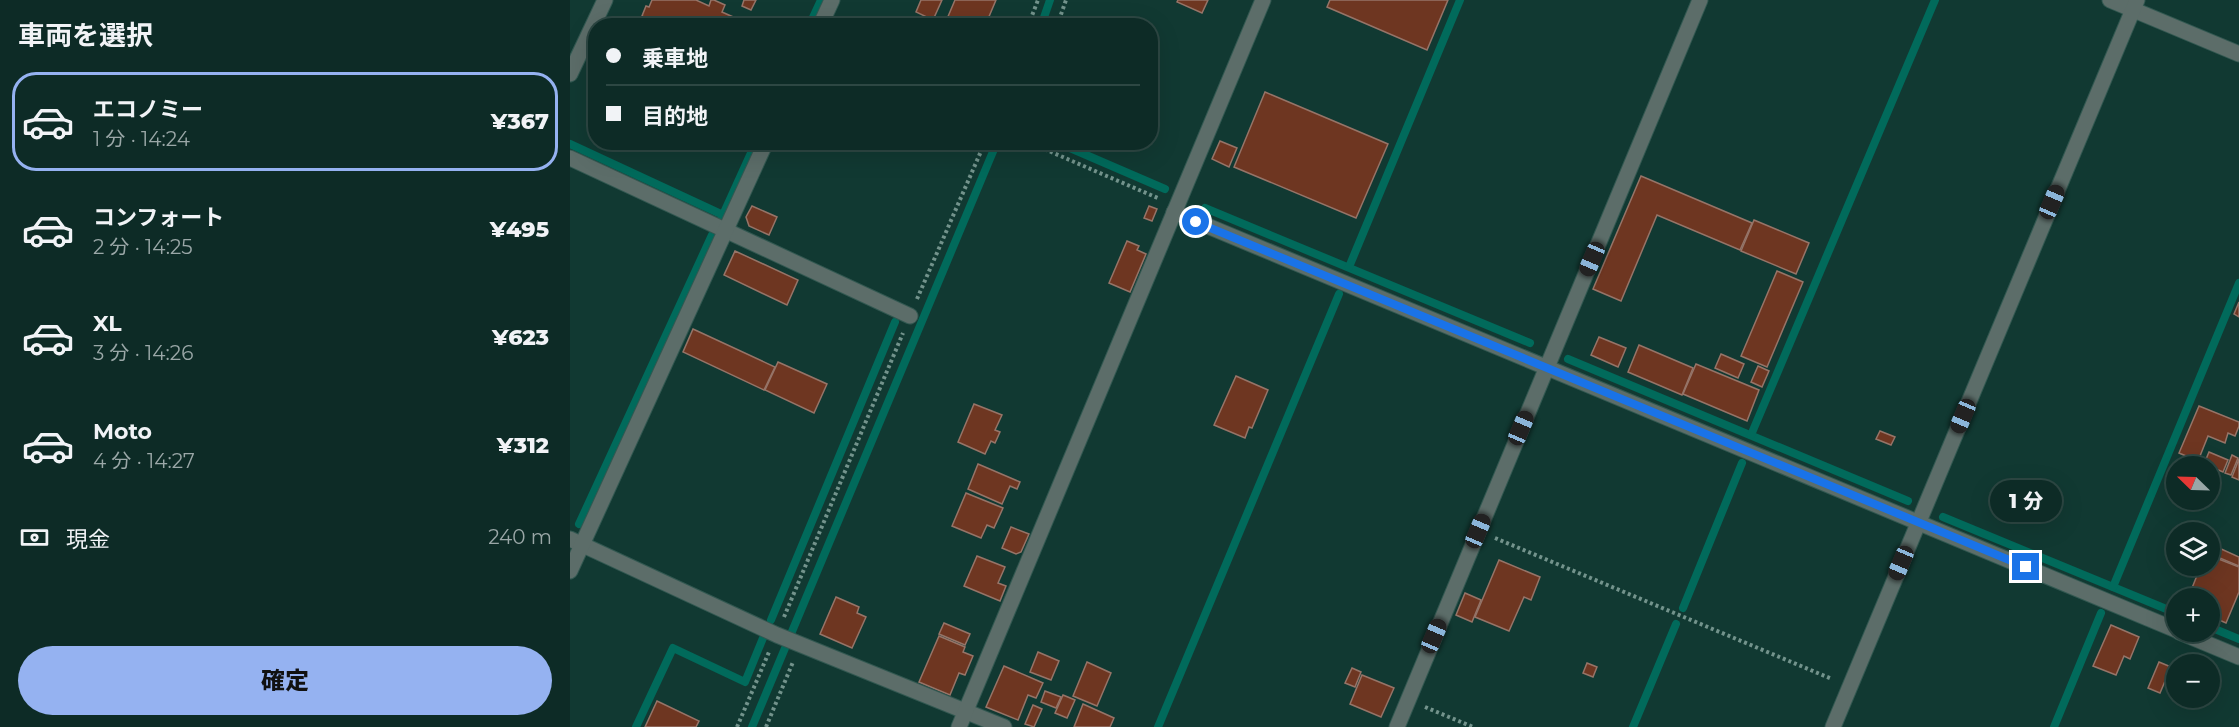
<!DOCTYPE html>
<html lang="ja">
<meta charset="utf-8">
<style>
body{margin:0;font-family:Montserrat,"Noto Sans JP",sans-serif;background:#1b3732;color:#f1f3f6;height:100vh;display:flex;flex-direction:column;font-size:22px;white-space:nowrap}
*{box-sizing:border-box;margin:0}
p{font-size:20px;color:#9aa7a7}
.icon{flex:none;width:33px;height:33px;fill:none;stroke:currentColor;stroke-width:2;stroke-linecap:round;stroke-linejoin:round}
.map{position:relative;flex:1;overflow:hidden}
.side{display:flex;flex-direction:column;background:#0d2b26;width:570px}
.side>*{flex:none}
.top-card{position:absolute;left:18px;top:18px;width:570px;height:132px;border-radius:24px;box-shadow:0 6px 24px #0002,0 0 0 2px #2d4743;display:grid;align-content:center;height:132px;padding:0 18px;background:#0d2b26}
.needle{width:39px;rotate:293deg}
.fabs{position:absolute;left:1596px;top:456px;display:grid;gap:12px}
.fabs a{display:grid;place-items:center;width:54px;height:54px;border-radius:50%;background:#0d2b26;box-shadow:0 6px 24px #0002,0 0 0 2px #2d4743;font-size:30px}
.end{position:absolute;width:27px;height:27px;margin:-14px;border:8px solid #1a73e8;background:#fff;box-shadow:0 0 0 3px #fff}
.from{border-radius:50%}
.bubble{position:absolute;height:42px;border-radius:21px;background:#0d2b26;box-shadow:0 6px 24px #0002,0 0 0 2px #2d4743;font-size:20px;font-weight:800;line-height:42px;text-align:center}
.car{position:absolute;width:18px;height:36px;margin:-18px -9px;border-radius:8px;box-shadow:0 0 4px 2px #0007;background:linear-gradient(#222 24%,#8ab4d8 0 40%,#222 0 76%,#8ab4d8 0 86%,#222 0)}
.top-card b{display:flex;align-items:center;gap:21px;height:57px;font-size:22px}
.top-card b+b{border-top:2px solid #2d4743}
.top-card i{width:15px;height:15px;background:#f1f3f6}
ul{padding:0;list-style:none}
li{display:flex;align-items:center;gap:18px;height:99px;margin:0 12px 9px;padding:0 6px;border:3px solid transparent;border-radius:24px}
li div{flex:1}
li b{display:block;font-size:22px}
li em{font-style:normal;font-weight:800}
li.current{border-color:#95b2f1}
li>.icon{width:54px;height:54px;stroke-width:1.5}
h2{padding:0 18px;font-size:27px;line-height:72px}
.pay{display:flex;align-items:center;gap:15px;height:66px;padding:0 18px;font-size:22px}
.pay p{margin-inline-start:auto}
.cta{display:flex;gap:12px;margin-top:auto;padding:12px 18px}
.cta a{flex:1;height:69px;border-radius:36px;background:#95b2f1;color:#111;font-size:24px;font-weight:800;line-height:69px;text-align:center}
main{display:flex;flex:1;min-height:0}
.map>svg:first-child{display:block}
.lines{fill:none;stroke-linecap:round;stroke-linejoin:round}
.stream{stroke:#016a5b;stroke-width:8}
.building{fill:#6e3621;stroke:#967468;stroke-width:1.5}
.street-casing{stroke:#325851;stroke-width:17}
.path{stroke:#73938c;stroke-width:4;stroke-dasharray:3 3;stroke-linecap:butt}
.street{stroke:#5c6d69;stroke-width:15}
.route{stroke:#1a73e8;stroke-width:8}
</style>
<main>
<section class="side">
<h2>車両を選択</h2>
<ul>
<li class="current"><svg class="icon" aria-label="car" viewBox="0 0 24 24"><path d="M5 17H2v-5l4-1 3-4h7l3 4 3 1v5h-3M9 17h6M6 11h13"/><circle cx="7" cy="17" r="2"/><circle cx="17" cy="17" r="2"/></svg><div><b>エコノミー</b><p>1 分 · 14:24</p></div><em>¥367</em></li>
<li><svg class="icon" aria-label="car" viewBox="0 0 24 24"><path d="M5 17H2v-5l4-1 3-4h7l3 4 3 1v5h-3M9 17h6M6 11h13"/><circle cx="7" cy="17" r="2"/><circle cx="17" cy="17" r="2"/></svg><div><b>コンフォート</b><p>2 分 · 14:25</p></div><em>¥495</em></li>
<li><svg class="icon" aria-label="car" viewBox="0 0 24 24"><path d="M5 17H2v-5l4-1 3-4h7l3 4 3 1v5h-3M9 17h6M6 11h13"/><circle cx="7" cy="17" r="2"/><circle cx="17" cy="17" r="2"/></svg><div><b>XL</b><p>3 分 · 14:26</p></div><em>¥623</em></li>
<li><svg class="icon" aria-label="car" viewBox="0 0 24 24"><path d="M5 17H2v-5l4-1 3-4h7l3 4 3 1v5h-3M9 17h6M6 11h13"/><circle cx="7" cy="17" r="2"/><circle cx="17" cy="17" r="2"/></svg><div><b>Moto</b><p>4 分 · 14:27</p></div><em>¥312</em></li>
</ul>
<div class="pay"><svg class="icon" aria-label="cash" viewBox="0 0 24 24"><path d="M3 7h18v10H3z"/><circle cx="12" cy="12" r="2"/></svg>現金<p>240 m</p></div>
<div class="cta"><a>確定</a></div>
</section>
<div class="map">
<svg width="1669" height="727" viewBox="0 0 1669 727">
<rect width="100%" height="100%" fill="#113932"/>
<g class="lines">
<!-- stream -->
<g class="stream">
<path d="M239 26 251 0"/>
<path d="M471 26 480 0"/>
<path d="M486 142 595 189"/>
<path d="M0 144 153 215"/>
<path d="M635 208 960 343"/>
<path d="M152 217 186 142"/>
<path d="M779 267 890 0"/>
<path d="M998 359 1338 501"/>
<path d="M1181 435 1365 0"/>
<path d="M1373 517 1606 613"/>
<path d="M9 524 142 235"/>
<path d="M1543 587 1669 283"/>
<path d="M1113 608 1172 463"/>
<path d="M201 620 325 322"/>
<path d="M1640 627 1669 639"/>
<path d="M66 727 103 648 175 682 193 638"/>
<path d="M182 727 427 142"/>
<path d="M588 727 769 294"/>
<path d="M1063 727 1106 624"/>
<path d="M1484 727 1531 613"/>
</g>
</g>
<!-- building -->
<g class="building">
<path d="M82 0H126L139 6 141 0H144L155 5 152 12 170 20 168 26H92L72 16 76 6 79 7Z"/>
<path d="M174 0H186L181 10 172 6Z"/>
<path d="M351 0H372L363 20 346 12Z"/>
<path d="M385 0H426L415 26H374Z"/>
<path d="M608 0H638L632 13 607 2Z"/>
<path d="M760 0H878L857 50 757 7Z"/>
<path d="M695 92 818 144 786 218 664 167Z"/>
<path d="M650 141 667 148 659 167 642 159Z"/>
<path d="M1071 176 1182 223 1170 250 1087 215 1051 301 1023 289Z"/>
<path d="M182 206 207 217 199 235 179 226 176 217Z"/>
<path d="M579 206 587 209 582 221 574 218Z"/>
<path d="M1184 220 1239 243 1226 274 1171 251Z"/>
<path d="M557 241 569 246 567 250 576 254 560 292 539 283Z"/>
<path d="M165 251 228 280 217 305 154 275Z"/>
<path d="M1207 271 1233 282 1197 367 1171 356Z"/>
<path d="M1669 302V317L1664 314Z"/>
<path d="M123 329 205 367 194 390 113 352Z"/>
<path d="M1029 337 1056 348 1048 367 1021 355Z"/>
<path d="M1069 345 1123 368 1112 395 1058 372Z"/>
<path d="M1151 354 1174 364 1168 378 1145 368Z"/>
<path d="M208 362 257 384 244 413 195 390Z"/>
<path d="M1126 364 1189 390 1177 421 1113 394Z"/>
<path d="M1188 366 1199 371 1192 387 1181 382Z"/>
<path d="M666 376 698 390 682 428 679 427 675 438 644 425Z"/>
<path d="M404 404 432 415 425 430 430 432 425 443 421 441 415 454 388 442Z"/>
<path d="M1629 406 1669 422V426L1665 436 1658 433 1655 443 1638 436 1628 461 1609 453Z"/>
<path d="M1310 431 1325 437 1321 445 1306 439Z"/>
<path d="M1639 452 1658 460 1653 472 1634 464Z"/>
<path d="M1662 455 1668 458 1661 475 1655 473Z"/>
<path d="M1669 459V480L1662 477Z"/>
<path d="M408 464 450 482 447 489 440 486 432 504 398 489Z"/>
<path d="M396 493 433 508 424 528 417 525 411 538 382 526Z"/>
<path d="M441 527 459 534 451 552 446 554 432 548Z"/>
<path d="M1649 548 1669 557V566L1645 556Z"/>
<path d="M407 556 435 567 428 583 436 586 430 601 394 586Z"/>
<path d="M1641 556 1669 567V592L1656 623 1640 616V598H1618L1630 568 1635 570 1637 566H1640Z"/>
<path d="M929 560 970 577 961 600 954 597 939 631 905 617Z"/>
<path d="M895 593 911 600 902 622 886 615Z"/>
<path d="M266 597 289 607 287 613 296 617 282 648 250 634Z"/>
<path d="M374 623 400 634 395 645 369 634Z"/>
<path d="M1541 625 1569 637 1560 659 1554 656 1546 675 1523 666Z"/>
<path d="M369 636 395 647 393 652 403 656 395 675 389 673 380 695 349 682Z"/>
<path d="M468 652 489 661 481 680 460 672Z"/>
<path d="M517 662 541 673 527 706 503 696Z"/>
<path d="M1589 662 1601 667 1590 693 1578 688Z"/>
<path d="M1017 663 1027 667 1023 677 1013 673Z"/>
<path d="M434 666 473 683 466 698 458 695 448 720 416 707Z"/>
<path d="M782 668 791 672 785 687 775 683Z"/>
<path d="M792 675 824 688 811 717 780 704Z"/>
<path d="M475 691 491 697 486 708 471 702Z"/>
<path d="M493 695 505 700 497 718 485 713Z"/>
<path d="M87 701 129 721 126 727H75Z"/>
<path d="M513 704 544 718 540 727H504Z"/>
<path d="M463 705 472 709 464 727 455 724Z"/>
</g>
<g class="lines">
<defs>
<g id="street">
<path d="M1540 0 1669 54"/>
<path d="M250 26 262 0"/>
<path d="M0 74 35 0"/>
<path d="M0 158 340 316"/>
<path d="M604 212 1606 630"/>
<path d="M0 539 207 635 434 727"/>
<path d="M0 571 196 142"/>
<path d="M1609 632 1669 657"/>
<path d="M389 727 693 0"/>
<path d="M827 727 1130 0"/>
<path d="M1263 727 1567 0"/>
</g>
</defs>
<!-- street casing -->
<use href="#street" class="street-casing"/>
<!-- path -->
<g class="path">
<path d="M458 26 468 0"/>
<path d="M487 26 496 0"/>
<path d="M458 142 590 199"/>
<path d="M347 299 415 142"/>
<path d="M925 538 1262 679"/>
<path d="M214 617 333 333"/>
<path d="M855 707 903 727"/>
<path d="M167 727 199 652"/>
<path d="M196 727 223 662"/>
</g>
<!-- street -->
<use href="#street" class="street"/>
</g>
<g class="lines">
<!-- route -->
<path class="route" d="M626 222 1456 567"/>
</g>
</svg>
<div class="fabs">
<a><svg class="needle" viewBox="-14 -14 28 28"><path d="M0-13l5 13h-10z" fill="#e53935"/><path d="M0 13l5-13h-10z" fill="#9aa7a7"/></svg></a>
<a><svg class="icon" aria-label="layers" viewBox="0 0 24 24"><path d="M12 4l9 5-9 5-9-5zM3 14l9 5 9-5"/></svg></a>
<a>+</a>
<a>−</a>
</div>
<i class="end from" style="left:626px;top:222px"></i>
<i class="end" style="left:1456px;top:567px"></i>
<div class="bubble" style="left:1420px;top:480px;width:72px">1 分</div>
<i class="car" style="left:1482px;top:202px;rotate:23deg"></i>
<i class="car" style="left:1022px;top:259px;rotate:203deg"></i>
<i class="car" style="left:1393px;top:416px;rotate:203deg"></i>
<i class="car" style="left:951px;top:428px;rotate:23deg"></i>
<i class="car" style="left:908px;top:531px;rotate:23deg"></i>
<i class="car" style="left:1331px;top:563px;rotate:203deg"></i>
<i class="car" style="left:864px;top:636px;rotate:23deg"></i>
<div class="top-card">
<b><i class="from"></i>乗車地</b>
<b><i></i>目的地</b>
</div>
</div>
</main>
